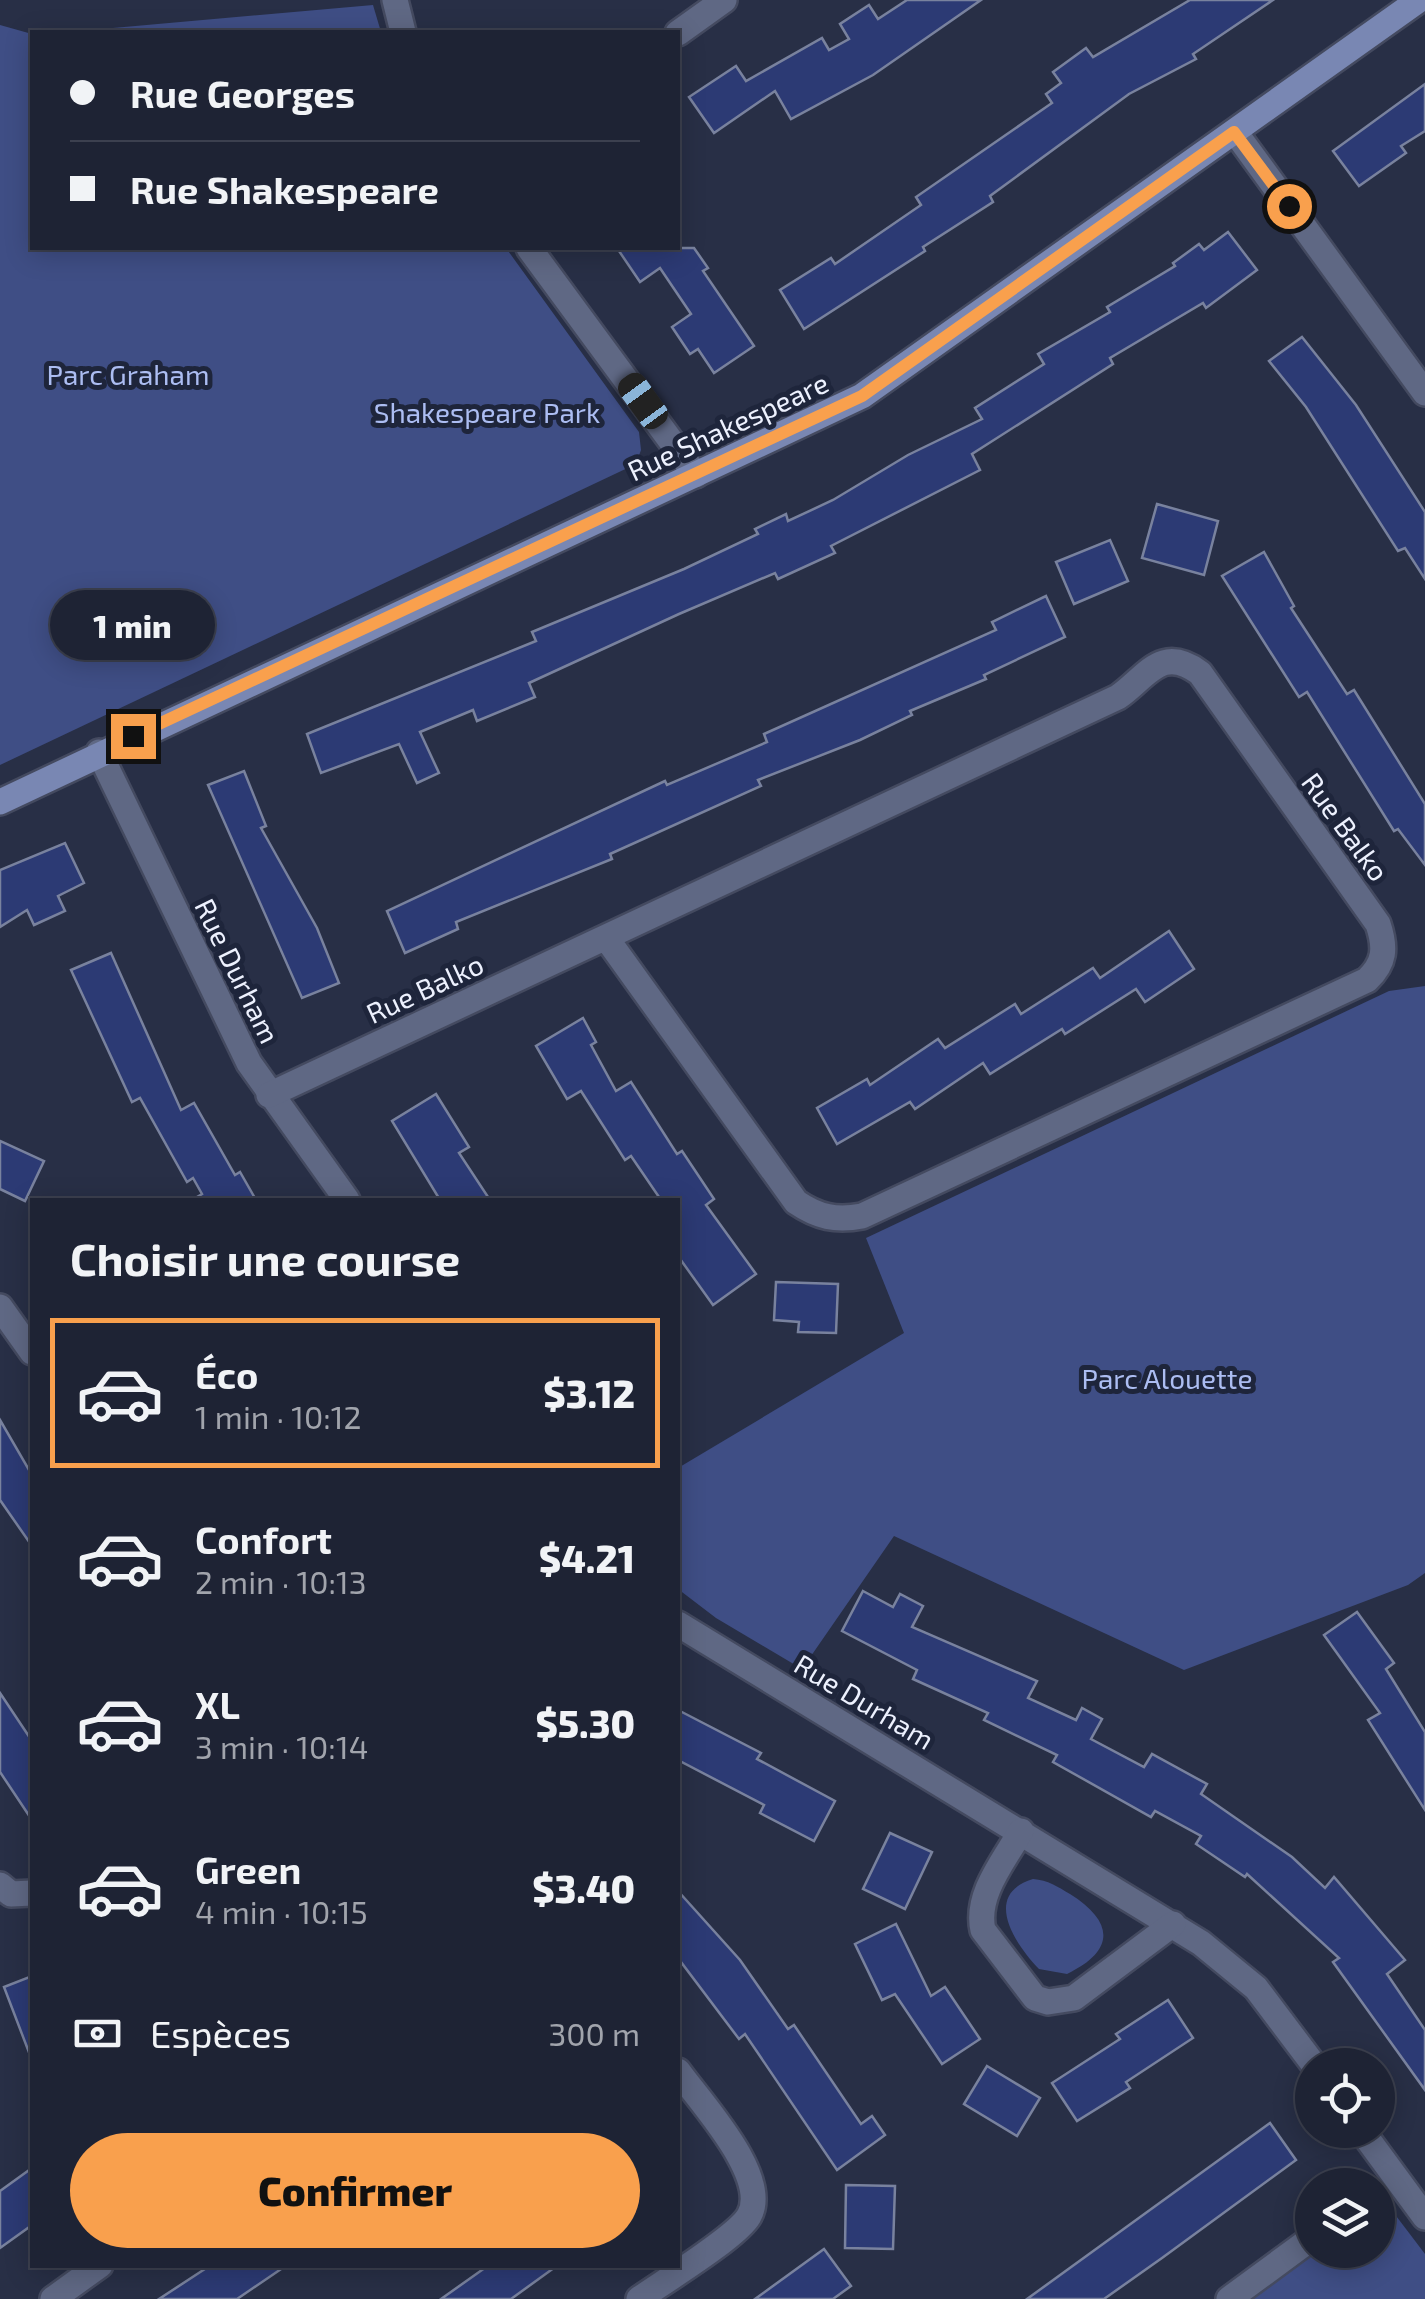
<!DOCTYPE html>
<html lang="fr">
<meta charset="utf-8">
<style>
body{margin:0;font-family:"Exo 2",sans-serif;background:#262b3c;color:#f1f3f6;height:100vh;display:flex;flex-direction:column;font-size:38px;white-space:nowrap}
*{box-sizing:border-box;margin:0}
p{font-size:32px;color:#a1a4ac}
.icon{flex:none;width:55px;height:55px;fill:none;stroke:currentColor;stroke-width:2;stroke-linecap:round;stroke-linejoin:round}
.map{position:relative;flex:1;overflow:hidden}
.sheet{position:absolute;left:30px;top:1198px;width:650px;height:1070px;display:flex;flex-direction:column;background:#1e2334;border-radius:0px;box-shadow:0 5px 25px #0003,0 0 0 2px #3c404f}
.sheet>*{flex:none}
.hud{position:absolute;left:30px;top:30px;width:650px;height:220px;border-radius:0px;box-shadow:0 5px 25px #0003,0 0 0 2px #3c404f;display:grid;align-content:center;height:220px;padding:0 40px;background:#1e2334}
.tools{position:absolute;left:1295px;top:2048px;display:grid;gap:20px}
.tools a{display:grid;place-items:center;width:100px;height:100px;border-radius:50%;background:#1e2334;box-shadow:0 5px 25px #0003,0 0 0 2px #3c404f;font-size:50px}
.end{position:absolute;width:45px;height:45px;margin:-22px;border:12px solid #f9a04d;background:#111;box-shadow:0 0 0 5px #111}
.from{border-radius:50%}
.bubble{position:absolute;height:70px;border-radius:35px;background:#1e2334;box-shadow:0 5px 25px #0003,0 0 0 2px #3c404f;font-size:32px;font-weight:800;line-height:70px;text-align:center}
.car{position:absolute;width:30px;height:60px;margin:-30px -15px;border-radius:12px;box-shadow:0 0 8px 2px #0007;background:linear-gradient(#222 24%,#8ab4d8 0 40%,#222 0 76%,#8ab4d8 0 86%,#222 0)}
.hud b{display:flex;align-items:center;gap:35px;height:95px;font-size:38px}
.hud b+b{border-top:2px solid #3c404f}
.hud i{width:25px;height:25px;background:#f1f3f6}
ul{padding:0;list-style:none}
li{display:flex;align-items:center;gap:30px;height:150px;margin:0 20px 15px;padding:0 20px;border:5px solid transparent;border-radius:0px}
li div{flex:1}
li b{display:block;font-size:38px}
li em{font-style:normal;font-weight:800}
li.current{border-color:#f9a04d}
li>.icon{width:90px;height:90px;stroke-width:1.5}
h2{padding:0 40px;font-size:45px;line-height:120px}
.pay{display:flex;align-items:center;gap:25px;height:110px;padding:0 40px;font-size:38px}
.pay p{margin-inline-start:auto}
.primary-button{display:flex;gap:20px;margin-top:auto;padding:20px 40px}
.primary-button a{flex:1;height:115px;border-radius:60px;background:#f9a04d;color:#111;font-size:40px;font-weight:800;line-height:115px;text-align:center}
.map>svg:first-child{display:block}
.green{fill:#3f4e85}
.building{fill:#2c3a74;stroke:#79829e;stroke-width:2.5}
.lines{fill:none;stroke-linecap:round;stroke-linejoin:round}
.street-casing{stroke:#444a60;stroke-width:30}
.secondary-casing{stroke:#444a60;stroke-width:30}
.street{stroke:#5f6884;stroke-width:25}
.secondary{stroke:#7987b3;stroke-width:25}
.route{stroke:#f9a04d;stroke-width:12}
.labels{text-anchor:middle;stroke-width:10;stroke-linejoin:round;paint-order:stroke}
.park-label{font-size:28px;fill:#acbdf2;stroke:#1e253b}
.street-label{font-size:28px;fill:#edf1fe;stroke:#1e253b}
</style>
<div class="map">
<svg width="1425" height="2299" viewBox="0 0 1425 2299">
<rect width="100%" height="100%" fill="#282f46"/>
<!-- green -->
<g class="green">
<path d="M373 5 381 32H68Z"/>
<path d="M0 25 32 34V248H506L639 432 641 450 636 464 0 765Z"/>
<path d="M1425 986V1573L1408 1585 1184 1670 894 1536 802 1669 716 1618 678 1589V1468L904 1333 866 1238 1389 991Z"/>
<path d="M1033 1879C1048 1880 1058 1887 1070 1894 1113 1921 1117 1950 1067 1974L1039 1969C1016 1945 981 1895 1033 1879Z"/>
<path d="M1384 2200 1425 2254V2299H1251L1317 2250H1378V2205Z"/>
</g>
<!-- building -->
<g class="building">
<path d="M907 0H981L873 75 791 119 775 91 714 133 689 97 736 66 746 81 822 38 829 50 849 39 840 24 869 5 878 19Z"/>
<path d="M1190 0H1273L1193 54 1196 59 1129 94 990 196 993 202 923 247 925 251 804 329 780 290 831 258 835 264 921 205 916 197 1052 103 1046 94 1061 83 1053 72 1086 48 1093 57Z"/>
<path d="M1425 84V131L1401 146 1406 153 1359 186 1333 151Z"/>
<path d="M1228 232 1257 270 1206 308 1203 303 1110 358 1113 364 972 454 980 470 831 546 835 553 778 579 775 573 679 614 529 683 535 697 477 721 473 710 420 732 439 773 417 783 399 744 321 773 307 734 536 641 532 632 684 569 758 534 755 529 786 514 788 521 833 500 908 455 982 419 975 408 1044 364 1038 354 1110 312 1107 307 1175 266 1173 263 1199 244 1204 250Z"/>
<path d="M617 248H694L708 268 703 271 754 346 714 373 698 349 690 354 672 327 691 314 660 268 640 282Z"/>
<path d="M1302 337 1356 405 1425 512V579L1405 548 1398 551 1306 407 1269 361Z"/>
<path d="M1157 504 1218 521 1204 575 1142 558Z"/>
<path d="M1110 540 1128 581 1074 604 1056 562Z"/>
<path d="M1264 552 1294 606 1291 608 1347 694 1354 690 1425 804V865L1398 829 1394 831 1307 692 1299 697 1222 576Z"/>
<path d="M1046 596 1065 637 984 675 986 679 910 711 912 715 860 740 758 780 761 786 610 854 612 859 456 922 458 929 405 953 387 911 665 781 667 785 767 742 764 734 996 630 992 622Z"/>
<path d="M244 771 266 826 261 828 317 928 339 983 302 998 208 785Z"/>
<path d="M65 843 84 883 58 896 65 911 34 925 27 910 0 927V870Z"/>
<path d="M1169 931 1194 969 1145 1002 1136 989 1065 1034 1062 1029 990 1074 983 1063 915 1109 910 1102 837 1144 817 1108 867 1079 870 1085 938 1039 945 1048 1015 1004 1021 1014 1093 968 1100 978Z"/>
<path d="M111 953 181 1110 194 1103 235 1175 240 1172 256 1200H192L202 1194 193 1178 187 1182 140 1098 132 1102 71 970Z"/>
<path d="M583 1018 596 1042 591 1045 616 1091 631 1082 677 1154 682 1151 714 1199 706 1205 756 1274 713 1305 678 1256V1200H661L631 1156 625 1160 581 1091 567 1099 536 1046Z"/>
<path d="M436 1094 469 1147 459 1153 490 1200H440L392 1121Z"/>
<path d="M0 1141 44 1161 25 1201 0 1189Z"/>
<path d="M776 1282 838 1284 836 1333 798 1332 799 1322 774 1320Z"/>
<path d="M0 1420 32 1475V1546L0 1500Z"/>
<path d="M863 1591 893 1607 900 1594 923 1606 912 1627 1037 1681 1028 1698 1076 1720 1082 1708 1102 1719 1091 1739 1144 1767 1152 1754 1207 1784 1201 1794 1292 1857 1325 1888 1334 1877 1405 1960 1387 1974 1425 2030V2090L1333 1962 1339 1958 1247 1874 1245 1877 1196 1844 1201 1836 1155 1811 1151 1817 1053 1762 1057 1755 984 1720 988 1713 913 1679 917 1670 842 1631Z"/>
<path d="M1357 1612 1394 1663 1386 1669 1425 1732V1810L1368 1720 1380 1713 1324 1635Z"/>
<path d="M0 1693 32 1741V1820L0 1772Z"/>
<path d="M678 1710 761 1753 757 1759 835 1801 814 1841 760 1813 764 1805 678 1760Z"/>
<path d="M890 1833 932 1852 905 1909 863 1889Z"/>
<path d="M678 1891 740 1960 788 2029 794 2025 861 2124 872 2116 885 2135 837 2170 745 2034 739 2039 678 1958Z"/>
<path d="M896 1924 931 1996 945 1987 980 2039 942 2064 895 1994 882 2000 855 1944Z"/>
<path d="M32 1976V2054L30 2055 4 1987Z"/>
<path d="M1168 2000 1193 2038 1126 2082 1130 2088 1077 2121 1052 2083 1120 2039 1116 2034Z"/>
<path d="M987 2066 1040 2098 1017 2136 964 2104Z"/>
<path d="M1270 2123 1296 2160 1162 2258 1104 2299H1027Z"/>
<path d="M32 2168V2225L0 2248V2191Z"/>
<path d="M846 2185 895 2186 893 2249 845 2248Z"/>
<path d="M824 2249 851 2286 833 2299H755Z"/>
<path d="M211 2265H287L237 2299H159Z"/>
<path d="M489 2265H558L511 2299H441Z"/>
</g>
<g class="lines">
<defs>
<g id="street">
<path d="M395 0 403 32"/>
<path d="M678 33 724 0"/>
<path d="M1235 132 1425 393"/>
<path d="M529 248 696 475"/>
<path d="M99 752 249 1063 347 1200"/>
<path d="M269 1095 1118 697C1147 677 1161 644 1200 673L1378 924C1386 948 1385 963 1367 980L862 1216C836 1221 818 1217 796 1202L607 939"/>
<path d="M0 1307 32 1352"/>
<path d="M678 1624 1201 1943 1256 1988 1314 2065"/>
<path d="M1021 1831C1004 1861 975 1895 983 1930L1035 1998 1048 2002 1074 1998 1173 1924"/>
<path d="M0 1885 11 1894 32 1893"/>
<path d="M1361 2130 1425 2217"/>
<path d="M53 2299 100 2265"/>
<path d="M639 2299C663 2282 737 2237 749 2216 771 2177 700 2102 678 2071"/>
<path d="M1229 2299 1312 2238"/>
</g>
<path id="secondary" d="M0 802 862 396 1419 0"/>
</defs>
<!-- street casing -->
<use href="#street" class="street-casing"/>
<!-- secondary casing -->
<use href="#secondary" class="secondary-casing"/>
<!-- street -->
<use href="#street" class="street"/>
<!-- secondary -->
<use href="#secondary" class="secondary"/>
</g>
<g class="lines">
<!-- route -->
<path class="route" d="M133 736 862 396 1234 132 1289 206"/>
</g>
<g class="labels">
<!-- park labels -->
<g class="park-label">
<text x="128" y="385">Parc Graham</text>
<text x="487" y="423">Shakespeare Park</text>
<text x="1167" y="1389">Parc Alouette</text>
</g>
<!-- street labels -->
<g class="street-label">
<text transform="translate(728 427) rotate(-25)" y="10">Rue Shakespeare</text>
<text transform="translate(1345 827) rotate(54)" y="10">Rue Balko</text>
<text transform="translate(237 971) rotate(64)" y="10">Rue Durham</text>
<text transform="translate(425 989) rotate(-25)" y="10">Rue Balko</text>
<text transform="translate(864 1702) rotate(31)" y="10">Rue Durham</text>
</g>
</g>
</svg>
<div class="tools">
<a><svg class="icon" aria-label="locate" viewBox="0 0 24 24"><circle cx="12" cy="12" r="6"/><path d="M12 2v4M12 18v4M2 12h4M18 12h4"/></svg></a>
<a><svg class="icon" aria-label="layers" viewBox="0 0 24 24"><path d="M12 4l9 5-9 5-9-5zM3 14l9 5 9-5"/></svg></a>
</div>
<i class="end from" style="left:1289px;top:206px"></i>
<i class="end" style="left:133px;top:736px"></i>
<div class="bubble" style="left:50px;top:590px;width:165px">1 min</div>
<i class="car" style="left:643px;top:401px;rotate:324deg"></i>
<div class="hud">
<b><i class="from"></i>Rue Georges</b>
<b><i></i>Rue Shakespeare</b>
</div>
<section class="sheet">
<h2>Choisir une course</h2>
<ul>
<li class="current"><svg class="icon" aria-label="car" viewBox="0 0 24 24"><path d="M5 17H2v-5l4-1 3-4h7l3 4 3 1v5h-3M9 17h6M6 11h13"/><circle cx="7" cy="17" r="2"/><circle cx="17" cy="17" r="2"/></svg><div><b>Éco</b><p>1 min · 10:12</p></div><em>$3.12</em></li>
<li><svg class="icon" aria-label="car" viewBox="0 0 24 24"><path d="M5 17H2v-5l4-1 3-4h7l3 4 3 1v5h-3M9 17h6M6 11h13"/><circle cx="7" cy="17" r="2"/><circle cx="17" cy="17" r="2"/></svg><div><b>Confort</b><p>2 min · 10:13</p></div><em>$4.21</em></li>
<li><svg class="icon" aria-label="car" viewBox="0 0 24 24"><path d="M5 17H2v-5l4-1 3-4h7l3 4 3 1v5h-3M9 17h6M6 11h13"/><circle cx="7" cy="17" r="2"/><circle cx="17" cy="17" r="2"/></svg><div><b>XL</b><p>3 min · 10:14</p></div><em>$5.30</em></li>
<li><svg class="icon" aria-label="car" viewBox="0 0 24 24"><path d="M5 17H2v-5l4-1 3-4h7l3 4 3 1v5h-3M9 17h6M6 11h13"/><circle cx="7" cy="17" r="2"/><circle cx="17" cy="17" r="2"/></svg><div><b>Green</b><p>4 min · 10:15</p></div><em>$3.40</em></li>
</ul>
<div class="pay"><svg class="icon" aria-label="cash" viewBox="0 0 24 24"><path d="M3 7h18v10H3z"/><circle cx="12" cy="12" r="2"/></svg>Espèces<p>300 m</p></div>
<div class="primary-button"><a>Confirmer</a></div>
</section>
</div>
